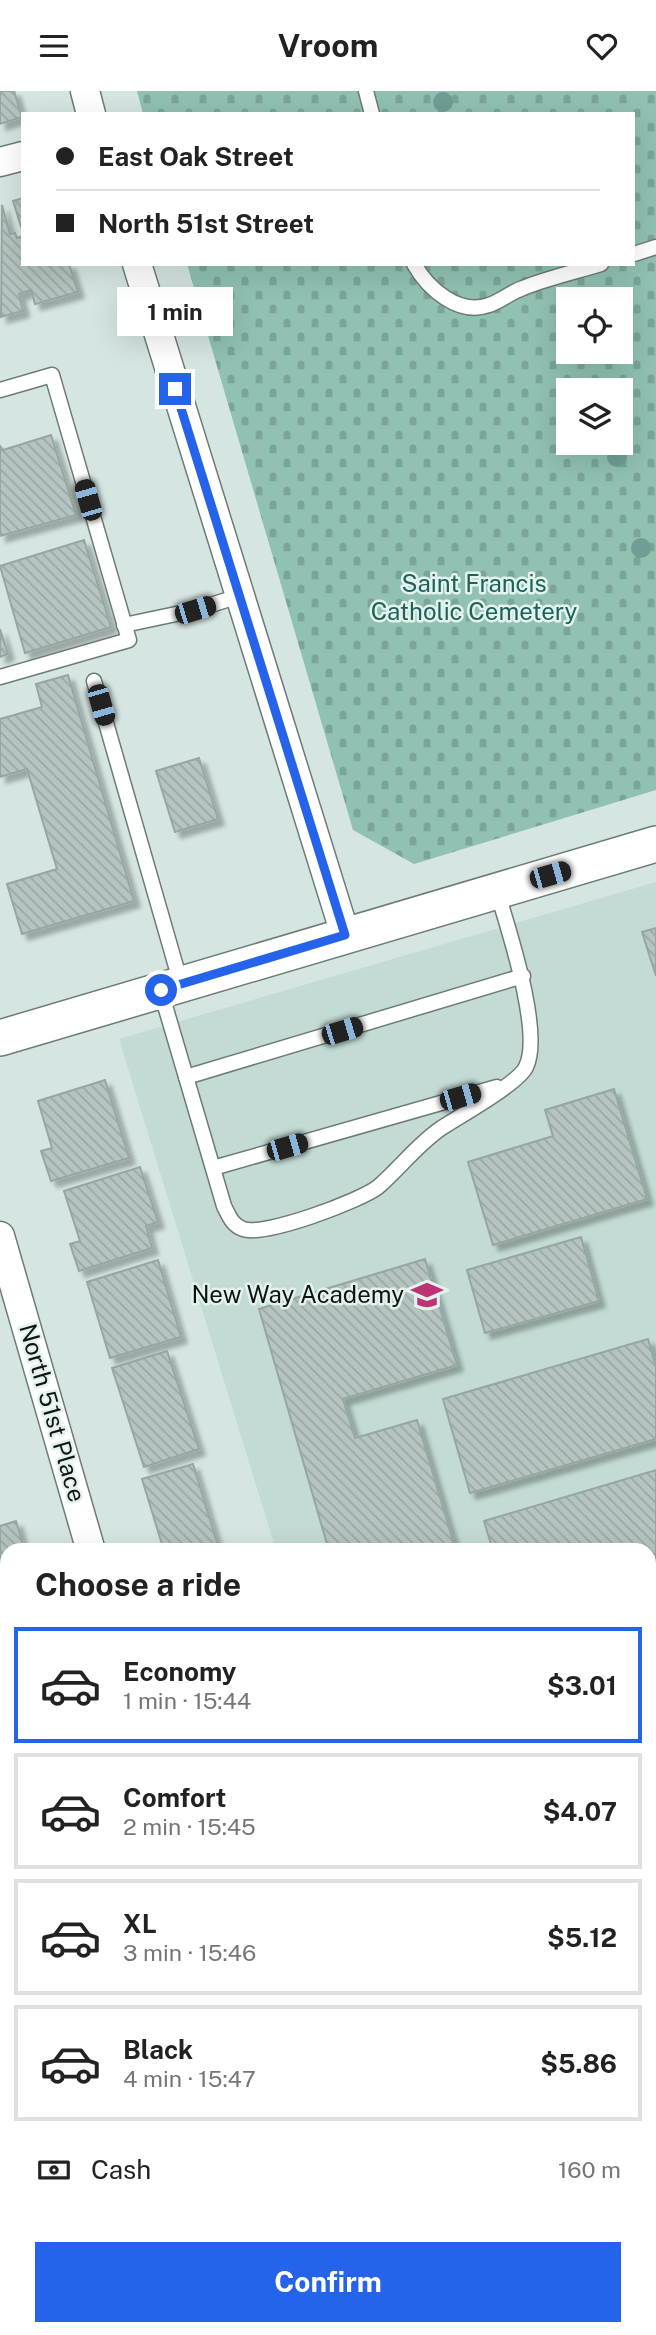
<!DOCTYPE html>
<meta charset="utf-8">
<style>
body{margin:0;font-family:"Public Sans",sans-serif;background:#f2f2f2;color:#222;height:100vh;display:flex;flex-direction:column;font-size:26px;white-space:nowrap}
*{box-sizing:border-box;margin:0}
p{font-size:23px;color:#767676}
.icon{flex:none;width:38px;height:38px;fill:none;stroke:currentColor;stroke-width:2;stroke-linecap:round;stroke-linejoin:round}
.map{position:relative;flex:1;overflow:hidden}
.details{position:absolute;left:0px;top:1452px;width:656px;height:793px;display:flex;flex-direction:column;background:#fff;border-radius:21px 21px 0 0;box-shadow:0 7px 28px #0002}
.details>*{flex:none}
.top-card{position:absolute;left:21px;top:21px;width:614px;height:154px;border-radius:0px;box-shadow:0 7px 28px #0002;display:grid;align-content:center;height:154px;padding:0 35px;background:#fff}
.controls{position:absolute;left:556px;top:196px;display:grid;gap:14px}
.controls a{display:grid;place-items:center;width:77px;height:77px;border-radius:0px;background:#fff;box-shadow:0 7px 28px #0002;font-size:35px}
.end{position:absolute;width:32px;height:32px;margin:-16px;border:9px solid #2563eb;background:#fff;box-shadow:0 0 0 4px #fff}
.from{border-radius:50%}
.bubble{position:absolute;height:49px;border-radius:0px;background:#fff;box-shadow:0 7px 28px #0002;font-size:23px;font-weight:700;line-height:49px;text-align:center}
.car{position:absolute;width:21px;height:42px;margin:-21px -10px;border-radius:9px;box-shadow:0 0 5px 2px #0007;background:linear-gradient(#222 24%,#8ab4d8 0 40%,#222 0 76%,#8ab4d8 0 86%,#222 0)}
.top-card b{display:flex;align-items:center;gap:24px;height:66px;font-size:26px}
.top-card b+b{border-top:2px solid #e0e0e0}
.top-card i{width:18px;height:18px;background:#222}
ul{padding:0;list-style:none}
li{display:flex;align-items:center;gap:21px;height:116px;margin:0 14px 10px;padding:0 21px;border:4px solid #e0e0e0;border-radius:0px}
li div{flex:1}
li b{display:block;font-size:26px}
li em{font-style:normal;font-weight:700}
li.selected{border-color:#2563eb}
li>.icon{width:63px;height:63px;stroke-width:1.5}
h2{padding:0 35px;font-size:32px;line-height:84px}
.pay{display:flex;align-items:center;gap:18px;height:77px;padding:0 35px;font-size:26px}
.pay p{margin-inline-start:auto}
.action{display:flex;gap:14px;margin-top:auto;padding:14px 35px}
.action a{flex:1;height:80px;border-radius:0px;background:#2563eb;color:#fff;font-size:28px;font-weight:700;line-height:80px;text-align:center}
header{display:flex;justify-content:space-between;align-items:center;height:91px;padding:0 35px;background:#fff;font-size:32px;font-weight:700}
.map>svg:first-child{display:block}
.built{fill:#c3dbd4}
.cemetery{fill:url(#cemetery-stones);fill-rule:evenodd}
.building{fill:url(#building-back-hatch);stroke:#97a6a2;stroke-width:2;filter:url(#shadow)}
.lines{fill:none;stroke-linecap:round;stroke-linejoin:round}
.service-casing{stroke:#6d7b77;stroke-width:17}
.minor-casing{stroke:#6d7b77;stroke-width:31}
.tertiary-casing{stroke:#6d7b77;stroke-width:38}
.service{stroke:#fff;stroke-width:14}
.minor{stroke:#fff;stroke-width:28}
.tertiary{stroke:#fff;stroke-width:35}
.tree{fill:#6f9e94}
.route{stroke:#2563eb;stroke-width:9}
.labels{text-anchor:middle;stroke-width:5;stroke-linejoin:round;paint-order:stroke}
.park-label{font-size:24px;fill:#1c6355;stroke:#e3f2ee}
.poi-label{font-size:24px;fill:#0f1513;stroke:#e3f2ee;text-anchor:end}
.street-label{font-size:24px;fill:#0f1513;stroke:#e3f2ee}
</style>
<header><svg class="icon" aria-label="menu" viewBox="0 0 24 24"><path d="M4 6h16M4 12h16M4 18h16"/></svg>Vroom<svg class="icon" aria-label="heart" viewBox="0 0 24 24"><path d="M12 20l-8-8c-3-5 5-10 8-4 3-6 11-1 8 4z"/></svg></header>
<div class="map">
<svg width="656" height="2244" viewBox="0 0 656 2244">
<defs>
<pattern id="cemetery-stones" width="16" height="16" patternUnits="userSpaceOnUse" patternTransform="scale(1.75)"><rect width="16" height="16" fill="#90c1b3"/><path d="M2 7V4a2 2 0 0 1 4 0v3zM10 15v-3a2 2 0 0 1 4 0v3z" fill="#7ba599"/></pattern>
<pattern id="building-back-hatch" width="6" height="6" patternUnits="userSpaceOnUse" patternTransform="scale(1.75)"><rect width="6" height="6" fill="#b5c4c0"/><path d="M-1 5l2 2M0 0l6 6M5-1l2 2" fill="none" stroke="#9aa8a4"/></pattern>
<filter id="shadow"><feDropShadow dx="6" dy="6" stdDeviation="2" flood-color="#0004"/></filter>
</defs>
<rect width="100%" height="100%" fill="#d5e5e1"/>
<!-- built -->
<path class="built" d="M656 791V1750L649 1752V1460L276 1459 119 948Z"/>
<!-- cemetery -->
<path class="cemetery" d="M137 0H656V699L414 773 353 739 187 173H634V23H143ZM569 208H621V261H569ZM569 299H621V352H569Z"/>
<!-- building -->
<g class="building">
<path d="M0 0H14L22 26 0 33Z"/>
<path d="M23 107V142L13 110Z"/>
<path d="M2 114 10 143 15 142 17 147 23 145V173H69L78 201 35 213 31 199 19 203 23 220 1 226Z"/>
<path d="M51 344 76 424 0 445V355L3 359Z"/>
<path d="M84 449 111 536 25 562 0 475Z"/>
<path d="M0 538 8 563 0 566Z"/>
<path d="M68 584 134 810 22 843 7 793 57 778 27 678 0 686V628L42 616 36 593Z"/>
<path d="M199 667 218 728 175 741 156 680Z"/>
<path d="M656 837V885L642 841Z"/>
<path d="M105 989 129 1067 51 1090 41 1060 52 1057 38 1010Z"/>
<path d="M614 998 647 1108 493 1154 468 1071 553 1045 545 1019Z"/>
<path d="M140 1076 158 1131 146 1135 152 1157 79 1180 70 1153 80 1150 64 1100Z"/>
<path d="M581 1146 599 1210 485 1242 467 1179Z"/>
<path d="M425 1168 457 1274 343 1308 355 1347 417 1329 456 1460H329L259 1218Z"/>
<path d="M158 1169 181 1246 110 1267 87 1191Z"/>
<path d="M648 1248 656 1276V1348L470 1402 443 1308Z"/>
<path d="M167 1260 199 1358 144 1376 112 1277Z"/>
<path d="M193 1373 218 1455 203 1460H164L142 1388Z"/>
<path d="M656 1379V1479L649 1481V1460H493L484 1430Z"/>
<path d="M16 1430 25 1460H7V1522L0 1524V1435Z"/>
<path d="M7 1535V1621L0 1624V1537Z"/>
<path d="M7 1633V1685L0 1662V1635Z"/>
<path d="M649 1811 655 1829 649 1831Z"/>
<path d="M653 1844 656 1899 649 1901V1845Z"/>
<path d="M7 1849V1902L0 1904V1851Z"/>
<path d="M7 2015V2062L0 2064V2017Z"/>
<path d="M656 2049V2107L649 2109V2051Z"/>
<path d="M7 2086V2116L0 2118V2088Z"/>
<path d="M0 2127 7 2149V2170L0 2173Z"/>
<path d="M7 2184V2228L0 2230V2186Z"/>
<path d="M649 2212 656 2244H629L630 2238H649Z"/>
<path d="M368 2238H424L426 2244H370Z"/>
</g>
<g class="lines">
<defs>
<g id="service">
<path d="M366 0 372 23"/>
<path d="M634 163 656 156"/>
<path d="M414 173C428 198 459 225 489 214 501 210 511 201 523 197 548 187 575 181 601 173"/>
<path d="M0 299 52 284 129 549 0 586"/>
<path d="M124 534 195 519 239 505"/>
<path d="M94 590 181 893"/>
<path d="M161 901 224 1115C229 1125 232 1134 243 1138 264 1146 360 1110 378 1096 399 1078 417 1054 440 1038 458 1026 518 993 526 976 543 942 508 837 497 800"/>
<path d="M186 986 523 885"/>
<path d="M213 1077 497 996"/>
<path d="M649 1767 656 1765"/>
<path d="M0 1986 7 1984"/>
<path d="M649 2173 656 2171"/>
</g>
<g id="minor">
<path d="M85 0 91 23"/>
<path d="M0 71 23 65"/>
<path d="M137 173 345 843"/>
<path d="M0 1145 91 1460"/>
<path d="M649 1972 656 1970"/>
<path d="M500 2238 502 2244"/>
</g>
<path id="tertiary" d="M0 947 656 753"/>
</defs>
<!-- service casing -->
<use href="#service" class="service-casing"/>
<!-- minor casing -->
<use href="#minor" class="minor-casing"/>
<!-- tertiary casing -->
<use href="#tertiary" class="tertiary-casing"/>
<!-- service -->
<use href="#service" class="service"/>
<!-- minor -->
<use href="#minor" class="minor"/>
<!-- tertiary -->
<use href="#tertiary" class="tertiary"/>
</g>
<!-- trees -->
<g class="tree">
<circle cx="443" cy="11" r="10"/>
<circle cx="617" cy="366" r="10"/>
<circle cx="641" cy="457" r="10"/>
</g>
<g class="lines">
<!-- route -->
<path class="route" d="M161 899 345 844 175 298"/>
</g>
<!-- icons -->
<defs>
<symbol id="school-bare" viewBox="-9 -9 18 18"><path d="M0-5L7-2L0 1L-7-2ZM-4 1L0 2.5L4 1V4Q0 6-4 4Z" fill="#bc3474" stroke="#e3f2ee" stroke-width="2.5" paint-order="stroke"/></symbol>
</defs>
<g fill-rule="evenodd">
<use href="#school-bare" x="405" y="1182" width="44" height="44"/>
</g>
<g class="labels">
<!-- park labels -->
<g class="park-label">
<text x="474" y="501">Saint Francis<tspan x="474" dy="28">Catholic Cemetery</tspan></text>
</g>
<!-- poi labels -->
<g class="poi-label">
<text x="404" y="1212">New Way Academy</text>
</g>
<!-- street labels -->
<g class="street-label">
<text transform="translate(52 1322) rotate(74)" y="8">North 51st Place</text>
</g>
</g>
</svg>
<div class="controls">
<a><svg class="icon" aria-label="locate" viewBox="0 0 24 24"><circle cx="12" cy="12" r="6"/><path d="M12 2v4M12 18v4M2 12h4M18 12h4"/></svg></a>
<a><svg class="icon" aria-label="layers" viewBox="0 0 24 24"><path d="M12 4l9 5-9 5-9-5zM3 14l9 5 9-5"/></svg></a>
</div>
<i class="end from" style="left:161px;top:899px"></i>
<i class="end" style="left:175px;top:298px"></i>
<div class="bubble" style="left:117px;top:196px;width:116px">1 min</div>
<i class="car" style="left:88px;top:409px;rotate:344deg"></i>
<i class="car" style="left:195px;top:519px;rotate:73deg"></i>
<i class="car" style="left:101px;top:614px;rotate:164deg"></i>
<i class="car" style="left:550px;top:784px;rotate:74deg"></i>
<i class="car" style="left:342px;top:940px;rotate:73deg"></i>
<i class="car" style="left:460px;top:1006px;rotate:74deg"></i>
<i class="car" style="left:287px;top:1056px;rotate:74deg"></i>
<div class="top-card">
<b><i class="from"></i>East Oak Street</b>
<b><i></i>North 51st Street</b>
</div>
<section class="details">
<h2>Choose a ride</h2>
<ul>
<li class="selected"><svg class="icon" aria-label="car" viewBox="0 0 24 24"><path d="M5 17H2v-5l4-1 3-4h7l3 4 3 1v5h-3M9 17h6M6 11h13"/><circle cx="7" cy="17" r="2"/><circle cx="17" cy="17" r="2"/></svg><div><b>Economy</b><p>1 min · 15:44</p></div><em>$3.01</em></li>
<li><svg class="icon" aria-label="car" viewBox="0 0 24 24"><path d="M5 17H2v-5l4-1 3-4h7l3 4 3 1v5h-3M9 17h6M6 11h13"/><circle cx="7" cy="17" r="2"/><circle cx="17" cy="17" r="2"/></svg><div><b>Comfort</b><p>2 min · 15:45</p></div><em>$4.07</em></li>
<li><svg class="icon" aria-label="car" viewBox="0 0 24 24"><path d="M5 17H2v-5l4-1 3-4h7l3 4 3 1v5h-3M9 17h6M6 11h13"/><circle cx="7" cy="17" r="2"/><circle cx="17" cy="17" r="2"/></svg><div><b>XL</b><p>3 min · 15:46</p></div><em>$5.12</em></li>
<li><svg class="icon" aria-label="car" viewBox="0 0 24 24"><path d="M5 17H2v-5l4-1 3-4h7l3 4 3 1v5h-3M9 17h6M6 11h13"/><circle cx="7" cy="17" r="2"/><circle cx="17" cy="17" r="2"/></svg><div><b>Black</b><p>4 min · 15:47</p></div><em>$5.86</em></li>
</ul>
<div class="pay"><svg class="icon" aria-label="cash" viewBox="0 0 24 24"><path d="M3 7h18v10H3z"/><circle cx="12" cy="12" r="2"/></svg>Cash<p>160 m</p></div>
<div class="action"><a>Confirm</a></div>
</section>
</div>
